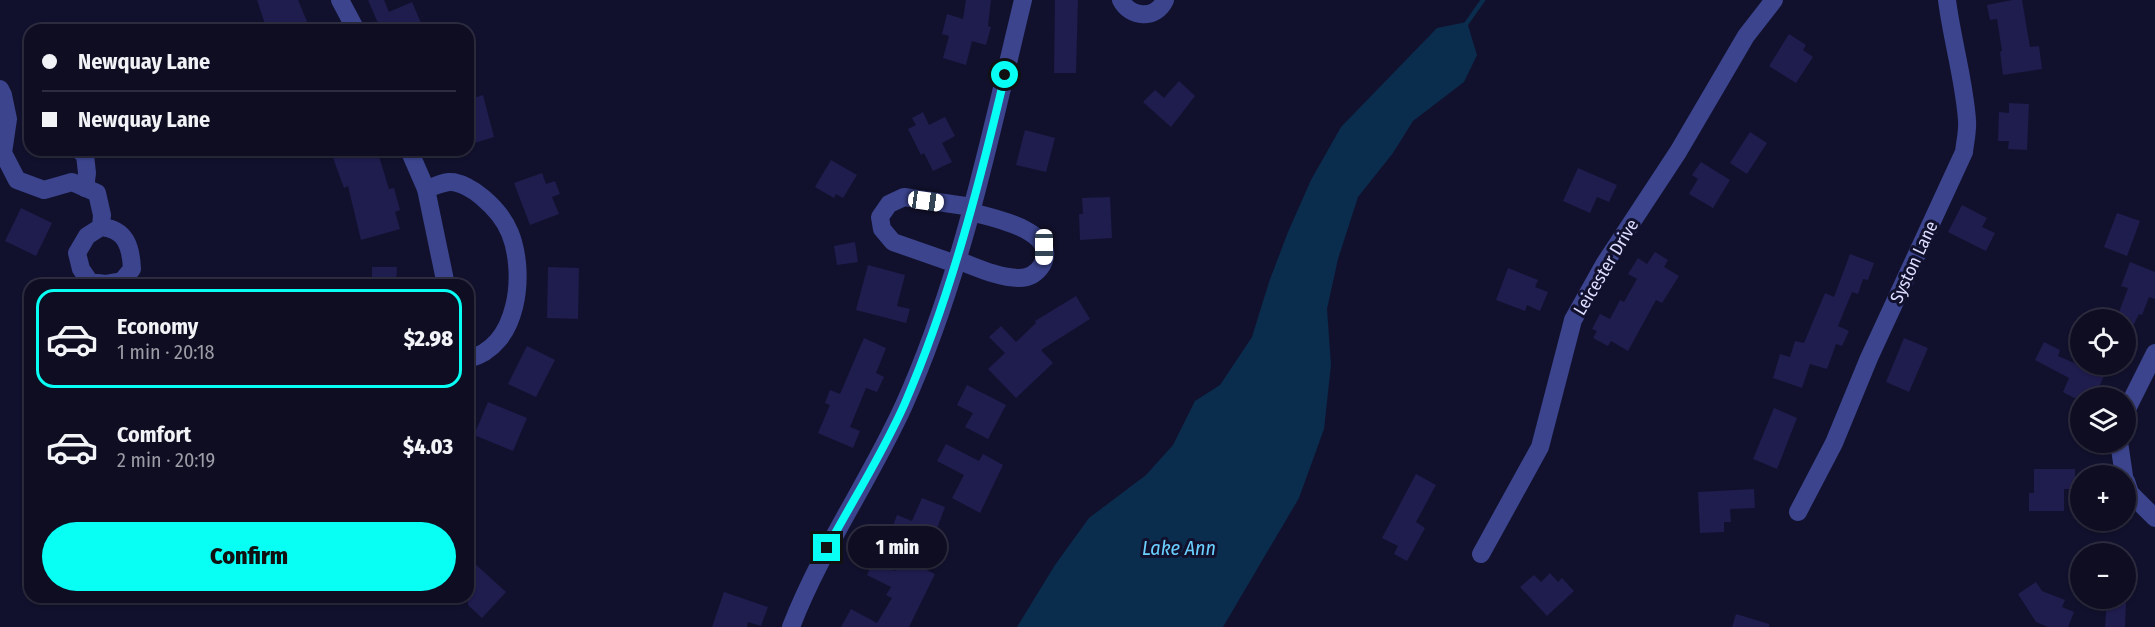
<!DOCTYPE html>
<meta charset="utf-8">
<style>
body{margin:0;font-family:"Fira Sans Condensed",sans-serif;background:#17162a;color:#f1f3f6;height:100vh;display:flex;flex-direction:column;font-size:22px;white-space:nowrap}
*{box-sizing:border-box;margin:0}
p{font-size:20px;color:#9b9ca5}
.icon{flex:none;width:33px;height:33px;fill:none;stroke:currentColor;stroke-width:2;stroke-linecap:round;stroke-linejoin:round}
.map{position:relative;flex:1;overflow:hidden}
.details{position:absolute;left:24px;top:279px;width:450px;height:324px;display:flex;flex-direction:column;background:#0e0d22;border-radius:18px;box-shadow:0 2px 4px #0004,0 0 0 2px #2e2d40}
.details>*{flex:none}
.hud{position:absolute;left:24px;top:24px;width:450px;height:132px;border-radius:18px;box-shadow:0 2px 4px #0004,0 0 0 2px #2e2d40;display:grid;align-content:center;height:132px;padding:0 18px;background:#0e0d22}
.buttons{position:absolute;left:2070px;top:309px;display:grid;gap:12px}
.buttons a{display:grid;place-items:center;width:66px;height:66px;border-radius:50%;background:#0e0d22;box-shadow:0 2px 4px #0004,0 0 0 2px #2e2d40;font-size:30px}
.end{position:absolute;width:27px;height:27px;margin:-14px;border:8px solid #08fff4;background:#111;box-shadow:0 0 0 3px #111}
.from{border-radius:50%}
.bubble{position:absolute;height:42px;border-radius:21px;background:#0e0d22;box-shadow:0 2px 4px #0004,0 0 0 2px #2e2d40;font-size:20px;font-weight:800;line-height:42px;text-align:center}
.car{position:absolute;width:18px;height:36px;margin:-18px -9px;border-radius:8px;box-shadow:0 0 4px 2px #0007;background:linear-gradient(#fff 24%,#345 0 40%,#fff 0 76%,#345 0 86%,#fff 0)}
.hud b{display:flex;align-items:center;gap:21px;height:57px;font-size:22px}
.hud b+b{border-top:2px solid #2e2d40}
.hud i{width:15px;height:15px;background:#f1f3f6}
ul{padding:10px 0 0;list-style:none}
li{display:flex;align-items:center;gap:18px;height:99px;margin:0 12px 9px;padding:0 6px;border:3px solid transparent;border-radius:18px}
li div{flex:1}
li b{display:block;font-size:22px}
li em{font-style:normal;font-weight:800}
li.selected{border-color:#08fff4}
li>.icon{width:54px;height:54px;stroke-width:1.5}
.action{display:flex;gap:12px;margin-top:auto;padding:12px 18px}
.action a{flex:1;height:69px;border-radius:36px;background:#08fff4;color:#111;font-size:24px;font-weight:800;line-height:69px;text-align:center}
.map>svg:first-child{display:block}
.water{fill:#0a2c4d}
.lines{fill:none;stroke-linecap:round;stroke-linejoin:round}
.stream{stroke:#0a2c4d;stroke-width:4.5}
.building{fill:#1f1c4e}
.minor{stroke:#3b448d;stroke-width:18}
.route{stroke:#08fff4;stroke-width:8}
.labels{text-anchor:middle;stroke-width:6;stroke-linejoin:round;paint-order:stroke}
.street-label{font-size:18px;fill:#dcddff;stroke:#12112d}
.water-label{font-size:20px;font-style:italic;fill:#6ad0ff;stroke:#12112d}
</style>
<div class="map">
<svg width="2155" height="627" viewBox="0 0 2155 627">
<rect width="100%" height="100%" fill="#12112d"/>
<!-- water -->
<path class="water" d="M1467 22 1477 55 1464 82 1413 121 1393 153 1358 197 1338 259 1327 309 1331 365 1324 429 1299 498 1223 627H1017L1055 565 1089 518 1146 475 1173 445 1195 401 1220 385 1252 337 1269 282 1288 232 1311 180 1341 127 1437 28Z"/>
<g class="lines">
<!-- stream -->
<path class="stream" d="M1464 27 1483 0"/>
</g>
<!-- building -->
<g class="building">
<path d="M257 0H298L308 24 294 30H267Z"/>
<path d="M368 0H384L389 12 412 2 424 30H381Z"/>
<path d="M966 0H991L988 26 991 27 986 45 972 41 966 65 943 58 949 36 942 34 947 14 963 19Z"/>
<path d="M1055 0H1078L1076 73H1054Z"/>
<path d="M2012 0H2022L2030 47 2039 46 2042 69 2003 75 2000 52 2002 51 1997 19 1990 20 1987 5Z"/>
<path d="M1789 34 1806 45 1803 50 1813 57 1796 83 1769 66Z"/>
<path d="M1179 81 1195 96 1171 127 1143 102 1155 90 1164 98Z"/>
<path d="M483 95 494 137 468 145V100Z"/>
<path d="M2009 103 2029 104 2027 150 2008 149 2009 141H1998L1999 112 2009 113Z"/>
<path d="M923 112 929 125 945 117 955 136 942 143 952 162 933 171 924 153 921 155 908 129 916 125 912 118Z"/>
<path d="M1025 130 1055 138 1046 172 1016 165Z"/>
<path d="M1750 132 1767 143 1747 174 1730 163Z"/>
<path d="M348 150H377L389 189 394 188 400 210 395 212 400 229 361 240 348 186 344 188 332 155Z"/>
<path d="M831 160 857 175 843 198 836 194 834 198 815 187Z"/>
<path d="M1701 162 1730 180 1713 208 1689 194 1698 179 1692 175Z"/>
<path d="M1578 168 1617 185 1609 202 1597 197 1590 213 1563 201Z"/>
<path d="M542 173 546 184 555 181 560 194 552 197 559 214 530 225 514 183Z"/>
<path d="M1110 197 1112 238 1080 240 1079 214H1083L1082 198Z"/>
<path d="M1962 205 1987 218 1982 227 1995 233 1986 251 1948 232Z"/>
<path d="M21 208 52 223 36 256 5 241Z"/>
<path d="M2117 213 2140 221 2127 256 2104 247Z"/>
<path d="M855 242 858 262 837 265 834 246Z"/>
<path d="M1655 252 1668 260 1664 267 1679 276 1662 303 1656 300 1628 351 1611 341 1608 346 1593 338 1597 331 1592 329 1600 314 1610 319 1620 300 1624 302 1637 279 1628 274 1638 258 1647 264Z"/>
<path d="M1850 254 1874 263 1868 280 1863 279 1858 294 1852 292 1838 326 1849 331 1842 346 1836 344 1827 369 1810 364 1802 388 1773 378 1780 354 1790 357 1795 341 1804 343 1825 293 1834 297Z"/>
<path d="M2130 262 2155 272V299L2149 297 2142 315 2139 314 2126 340V320H2116L2128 288 2121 286Z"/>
<path d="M868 265 905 275 897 306 910 309 906 323 856 310Z"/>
<path d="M372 267H397L396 285H372Z"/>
<path d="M548 267 579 268 578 319 547 318Z"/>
<path d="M1508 268 1538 280 1535 287 1548 292 1540 311 1527 305 1525 311 1496 300Z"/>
<path d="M1076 296 1090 319 1041 350 1053 363 1016 398 988 369 1005 353 989 337 1001 326 1016 342 1036 323 1035 321Z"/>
<path d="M864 338 886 348 876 373 884 377 877 392 866 388 850 427 860 431 853 448 818 433 830 405 825 403 830 390 840 394Z"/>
<path d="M1904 338 1928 348 1909 392 1886 382Z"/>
<path d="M2044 342 2060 350 2058 356 2104 376 2094 398H2074L2063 392 2069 378 2035 360Z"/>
<path d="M527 346 555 360 536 397 508 384Z"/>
<path d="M967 385 1006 405 988 439 965 427 973 413 957 405Z"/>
<path d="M488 402 527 418 513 451 474 435Z"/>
<path d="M1774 408 1797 418 1777 469 1753 459Z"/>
<path d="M946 444 979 461 983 454 1003 465 980 513 952 498 964 475 937 461Z"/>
<path d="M2034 469H2075V489H2064V511H2029V493H2034Z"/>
<path d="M1416 474 1436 485 1416 522 1425 528 1407 561 1394 554 1398 546 1382 538Z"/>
<path d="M1754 489 1755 508 1730 509 1731 522H1724V532L1700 533 1698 492Z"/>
<path d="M922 498 945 507 930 547 891 531 897 515 912 521Z"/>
<path d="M902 558 935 574 909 627H841L851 609 877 623 892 598 886 595 891 587 867 575 874 560 895 571Z"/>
<path d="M474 563 506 592 482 618 468 605V569Z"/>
<path d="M1550 573 1558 582 1562 578 1574 591 1547 616 1520 587 1534 575 1541 582Z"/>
<path d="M2036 582 2042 591 2065 600 2062 607 2074 612 2068 627H2048L2036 622 2018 594Z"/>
<path d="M724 592 768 607 761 626 748 622 747 627H712Z"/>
<path d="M2107 600 2126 602 2125 627H2105Z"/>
<path d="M1736 614 1769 624V627H1732Z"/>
</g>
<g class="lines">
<!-- minor -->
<g class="minor">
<path d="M340 0 356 30"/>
<path d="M1121 0C1130 18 1156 20 1165 0"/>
<path d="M0 89 3 95 8 119 3 153 17 180 44 190 72 182 97 193 102 215 101 227 87 236 77 253 81 269 90 282 105 284 122 281 132 269C131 247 126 229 101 227"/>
<path d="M79 150 85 155 87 173 85 188"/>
<path d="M409 150 426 189 446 285"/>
<path d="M426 189C433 187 441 183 449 182 459 181 474 190 482 197 494 207 504 218 510 233 526 273 519 347 468 359"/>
<path d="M957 260C976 267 999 278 1019 278 1029 278 1037 273 1042 265 1061 231 991 217 971 212"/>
<path d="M956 264 893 242 882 229 880 217 889 204 904 197 972 207"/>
<path d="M2126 411 2155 353"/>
<path d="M2119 442 2124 476"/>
<path d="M2126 481 2130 493 2155 518"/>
<path d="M1798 512 1834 443 1869 358 1964 152C1965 142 1968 130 1967 120 1964 79 1952 40 1947 0"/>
<path d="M1481 554 1540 447 1573 320 1605 263 1678 152 1746 36 1774 0"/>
<path d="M791 627C821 549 870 480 904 405 962 276 990 136 1023 0"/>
</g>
</g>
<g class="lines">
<!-- route -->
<path class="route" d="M827 548C853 500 883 453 905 403 950 298 979 186 1005 75"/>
</g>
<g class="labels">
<!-- street labels -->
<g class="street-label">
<text transform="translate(1914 262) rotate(-65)" y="6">Syston Lane</text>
<text transform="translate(1606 267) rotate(-59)" y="6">Leicester Drive</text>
</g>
<!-- water labels -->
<g class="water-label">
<text x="1179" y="555">Lake Ann</text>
</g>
</g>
</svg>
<div class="buttons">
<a><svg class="icon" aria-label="locate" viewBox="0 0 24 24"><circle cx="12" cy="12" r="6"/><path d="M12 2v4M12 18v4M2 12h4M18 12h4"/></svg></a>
<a><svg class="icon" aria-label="layers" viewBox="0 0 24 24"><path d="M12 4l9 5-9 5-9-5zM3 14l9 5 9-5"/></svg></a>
<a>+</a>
<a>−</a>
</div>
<i class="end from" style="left:1005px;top:75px"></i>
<i class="end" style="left:827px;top:548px"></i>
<div class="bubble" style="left:848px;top:526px;width:99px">1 min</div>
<i class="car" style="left:926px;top:201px;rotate:98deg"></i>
<i class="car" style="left:1044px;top:247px;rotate:180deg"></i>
<div class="hud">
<b><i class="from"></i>Newquay Lane</b>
<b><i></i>Newquay Lane</b>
</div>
<section class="details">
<ul>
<li class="selected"><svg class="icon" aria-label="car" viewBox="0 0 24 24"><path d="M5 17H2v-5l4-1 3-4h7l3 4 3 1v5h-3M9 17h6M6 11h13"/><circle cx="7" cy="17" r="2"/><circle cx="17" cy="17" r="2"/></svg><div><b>Economy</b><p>1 min · 20:18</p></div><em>$2.98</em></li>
<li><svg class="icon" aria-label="car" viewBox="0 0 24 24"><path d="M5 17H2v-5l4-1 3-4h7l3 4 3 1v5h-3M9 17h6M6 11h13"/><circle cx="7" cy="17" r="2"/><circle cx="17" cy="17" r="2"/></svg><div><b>Comfort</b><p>2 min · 20:19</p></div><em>$4.03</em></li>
</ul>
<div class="action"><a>Confirm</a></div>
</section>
</div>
